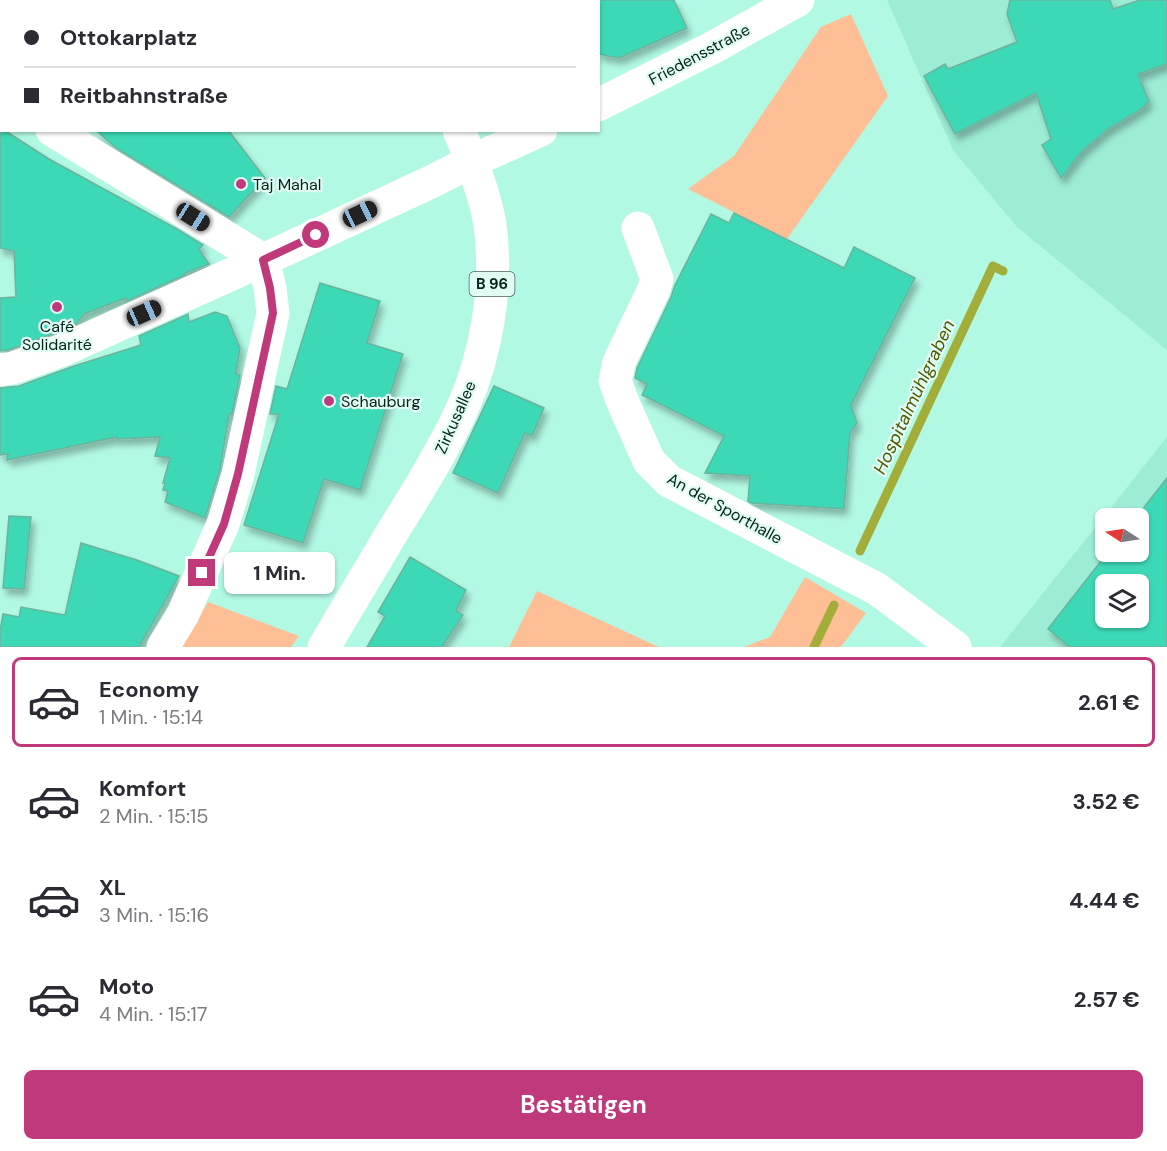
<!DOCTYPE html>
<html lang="de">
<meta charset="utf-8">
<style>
body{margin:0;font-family:"DM Sans",sans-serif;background:#f2f2f3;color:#2b2b33;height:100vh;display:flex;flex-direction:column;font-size:22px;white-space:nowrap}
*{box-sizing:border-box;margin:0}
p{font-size:20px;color:#7c7c81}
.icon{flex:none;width:33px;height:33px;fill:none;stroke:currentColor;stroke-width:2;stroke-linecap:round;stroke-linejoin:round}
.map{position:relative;height:647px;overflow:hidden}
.sheet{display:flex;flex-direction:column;background:#fff;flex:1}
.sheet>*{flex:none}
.top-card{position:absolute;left:0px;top:0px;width:600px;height:132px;box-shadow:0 2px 4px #0004;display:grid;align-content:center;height:132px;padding:0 24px;background:#fff}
.needle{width:39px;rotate:282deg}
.buttons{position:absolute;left:1095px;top:508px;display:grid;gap:12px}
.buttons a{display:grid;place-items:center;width:54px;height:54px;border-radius:9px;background:#fff;box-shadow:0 2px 4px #0004;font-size:30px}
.end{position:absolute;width:27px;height:27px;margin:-14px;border:8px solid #bf397b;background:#fff;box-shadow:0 0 0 3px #fff}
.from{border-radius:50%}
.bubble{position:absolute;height:42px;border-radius:9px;background:#fff;box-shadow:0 2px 4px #0004;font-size:20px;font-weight:700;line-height:42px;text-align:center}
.car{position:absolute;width:18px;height:36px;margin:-18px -9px;border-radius:8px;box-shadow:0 0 4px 2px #0007;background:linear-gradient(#222 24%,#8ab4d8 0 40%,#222 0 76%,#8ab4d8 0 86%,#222 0)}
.top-card b{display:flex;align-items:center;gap:21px;height:57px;font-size:22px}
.top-card b+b{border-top:2px solid #e1e1e2}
.top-card i{width:15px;height:15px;background:#2b2b33}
ul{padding:10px 0 0;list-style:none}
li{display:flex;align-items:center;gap:18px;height:90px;margin:0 12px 9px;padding:0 12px;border:3px solid transparent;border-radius:9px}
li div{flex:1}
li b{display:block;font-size:22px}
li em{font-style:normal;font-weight:700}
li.current{border-color:#bf397b}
li>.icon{width:54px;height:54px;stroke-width:1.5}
.button{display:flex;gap:12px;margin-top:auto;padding:12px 24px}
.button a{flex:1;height:69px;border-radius:9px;background:#bf397b;color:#fff;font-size:24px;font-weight:700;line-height:69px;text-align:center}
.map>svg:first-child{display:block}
.built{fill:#9decd5;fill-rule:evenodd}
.green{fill:#febf96}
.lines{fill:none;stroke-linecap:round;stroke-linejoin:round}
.stream{stroke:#a3ad3a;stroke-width:9}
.building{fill:#3cd9b6;stroke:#6db29e;stroke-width:1.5;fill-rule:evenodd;filter:url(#shadow)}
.minor{stroke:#fff;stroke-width:33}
.major{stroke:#fff;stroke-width:33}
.route{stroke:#bf397b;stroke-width:8}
.poi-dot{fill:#bf397b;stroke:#e1fcf3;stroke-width:2}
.labels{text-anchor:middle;stroke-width:4.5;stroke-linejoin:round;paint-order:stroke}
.shield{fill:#e1fcf3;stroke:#47635c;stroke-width:1.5}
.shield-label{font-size:15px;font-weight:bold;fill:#05221b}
.street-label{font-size:16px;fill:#05221b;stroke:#e1fcf3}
.poi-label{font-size:16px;fill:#05221b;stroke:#e1fcf3;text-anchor:start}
.water-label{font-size:18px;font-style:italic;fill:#535900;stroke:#e1fcf3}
</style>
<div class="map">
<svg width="1167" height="647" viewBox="0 0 1167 647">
<defs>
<filter id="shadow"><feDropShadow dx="3.5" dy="6" stdDeviation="3" flood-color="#0004"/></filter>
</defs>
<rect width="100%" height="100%" fill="#b2f9e4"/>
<!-- built -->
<g class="built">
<path d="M887 0H1167V350L1017 227 953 150Z"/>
<path d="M1167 437V647H1003L1001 646ZM1106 519H1138V552H1106ZM1106 585H1138V618H1106Z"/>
</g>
<!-- green -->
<g class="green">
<path d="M851 14 888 96 787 239 688 189 734 156 821 27Z"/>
<path d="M805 577 866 613 841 647H744L770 637Z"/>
<path d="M537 591 659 647H509Z"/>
<path d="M208 602 299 636 291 647H182Z"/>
</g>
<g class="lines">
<!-- stream -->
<g class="stream">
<path d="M860 551 993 266 1003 271"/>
<path d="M814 647 834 605"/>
</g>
</g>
<!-- building -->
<g class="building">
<path d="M598 0H674L687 28 619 58 598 54Z"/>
<path d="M1010 0H1110L1113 9 1140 0H1167V64L1138 74 1149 102 1140 110 1108 129 1082 151 1061 178 1042 145 1051 139 1036 93 955 134 924 76 945 64 948 69 1017 42 1007 14Z"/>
<path d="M0 128 2 130H4L49 159 177 229 203 245 199 249 209 264 185 273V275L127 301 126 298 84 314 77 323 58 332 8 350 0 351V298L16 297 14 251 0 248Z"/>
<path d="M96 130H228L265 178 229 217 116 148Z"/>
<path d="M734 213 844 268 854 247 915 278 851 405 857 423 850 433 844 509 751 503 748 501 750 476 705 473 724 436 642 395 647 384 635 378 637 368 671 297 675 285 711 214 729 223Z"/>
<path d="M320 283 380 301 367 343 403 354 360 490 324 479 303 543 244 525 279 414H270L276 386 287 389Z"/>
<path d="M215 312 227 316 240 348 236 374 240 375 232 414H229L220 469 205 518 165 502 168 491 163 490 165 483H163L170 458 155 456 160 437 117 439V437L7 460 8 454 0 455V388L19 386 74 366 141 345 139 336 188 314 189 322Z"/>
<path d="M494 386 544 408 532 436 525 433 498 493 453 473Z"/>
<path d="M1167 478V647H1070L1048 629 1108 552H1138V519H1135ZM1106 585H1138V618H1106Z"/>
<path d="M9 516 31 517 24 589 3 588Z"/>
<path d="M81 543 137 560 179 576 139 647H0V631L3 614 19 617 21 607 65 615Z"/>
<path d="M410 557 466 590 456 611 463 615 442 647H367L385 616 378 612Z"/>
</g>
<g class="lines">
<!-- minor -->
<g class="minor">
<path d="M0 99 2 100"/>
<path d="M52 130 263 260"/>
<path d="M638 228 657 279 654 289 619 362 615 381 624 405 649 461 669 481 877 589 955 647"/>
<path d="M0 370 13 368 65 349 263 260 433 181 472 161"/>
<path d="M163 647 183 614 223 524 238 474 273 313 270 288 263 260"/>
</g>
<!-- major -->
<g class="major">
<path d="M388 0 390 2"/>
<path d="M598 105 712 48 798 0"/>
<path d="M472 161 541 130"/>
<path d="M324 647C348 607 372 566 396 526 420 488 444 449 463 407 487 353 498 285 490 225 485 194 471 160 459 130"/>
</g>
</g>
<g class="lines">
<!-- route -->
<path class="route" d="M202 573 224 524 238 474 273 313 270 288 263 260 316 235"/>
</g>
<!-- markers -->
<g class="poi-dot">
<circle cx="241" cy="184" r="6"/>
<circle cx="57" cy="307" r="6"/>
<circle cx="329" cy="401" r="6"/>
</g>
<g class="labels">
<!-- shield labels -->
<rect class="shield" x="469.5" y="272" width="45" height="24" rx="4.5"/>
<g class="shield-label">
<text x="492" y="289">B 96</text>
</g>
<!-- street labels -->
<g class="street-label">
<text transform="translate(699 54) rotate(-28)" y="6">Friedensstraße</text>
<text transform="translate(455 417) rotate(-66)" y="6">Zirkusallee</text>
<text transform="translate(725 508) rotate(29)" y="6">An der Sporthalle</text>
</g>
<!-- poi labels -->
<g class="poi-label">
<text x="253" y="190">Taj Mahal</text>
<text x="57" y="332" text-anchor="middle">Café<tspan x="57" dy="18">Solidarité</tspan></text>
<text x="341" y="407">Schauburg</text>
</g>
<!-- water labels -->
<g class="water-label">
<text transform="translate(914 397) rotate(-65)" y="6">Hospitalmühlgraben</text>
</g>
</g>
</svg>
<div class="buttons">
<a><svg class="needle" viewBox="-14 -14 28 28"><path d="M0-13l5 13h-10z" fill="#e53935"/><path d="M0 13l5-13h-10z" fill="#7c7c81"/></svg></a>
<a><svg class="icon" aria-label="layers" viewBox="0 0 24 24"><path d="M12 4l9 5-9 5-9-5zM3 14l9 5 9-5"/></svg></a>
</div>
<i class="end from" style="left:316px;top:235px"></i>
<i class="end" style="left:202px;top:573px"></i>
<div class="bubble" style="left:224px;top:552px;width:111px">1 Min.</div>
<i class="car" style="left:360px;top:214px;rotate:65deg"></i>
<i class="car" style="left:193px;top:217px;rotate:122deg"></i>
<i class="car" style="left:144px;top:313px;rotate:66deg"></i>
<div class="top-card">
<b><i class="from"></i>Ottokarplatz</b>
<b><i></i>Reitbahnstraße</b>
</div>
</div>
<section class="sheet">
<ul>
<li class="current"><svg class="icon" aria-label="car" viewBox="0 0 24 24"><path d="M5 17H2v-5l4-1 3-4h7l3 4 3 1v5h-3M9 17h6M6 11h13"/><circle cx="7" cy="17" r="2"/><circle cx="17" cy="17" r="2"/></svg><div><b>Economy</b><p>1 Min. · 15:14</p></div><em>2.61 €</em></li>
<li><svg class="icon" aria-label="car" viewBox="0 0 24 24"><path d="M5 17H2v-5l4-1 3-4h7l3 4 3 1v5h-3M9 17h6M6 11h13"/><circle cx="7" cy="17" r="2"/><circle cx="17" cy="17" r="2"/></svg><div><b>Komfort</b><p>2 Min. · 15:15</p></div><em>3.52 €</em></li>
<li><svg class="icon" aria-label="car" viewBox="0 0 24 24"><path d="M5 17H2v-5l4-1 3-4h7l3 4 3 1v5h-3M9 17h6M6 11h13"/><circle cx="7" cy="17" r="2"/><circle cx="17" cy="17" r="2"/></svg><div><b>XL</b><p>3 Min. · 15:16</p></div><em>4.44 €</em></li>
<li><svg class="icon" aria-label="car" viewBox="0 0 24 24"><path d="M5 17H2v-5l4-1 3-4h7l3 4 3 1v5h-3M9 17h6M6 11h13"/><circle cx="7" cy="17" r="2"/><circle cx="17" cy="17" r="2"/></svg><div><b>Moto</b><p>4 Min. · 15:17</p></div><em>2.57 €</em></li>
</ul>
<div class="button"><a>Bestätigen</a></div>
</section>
